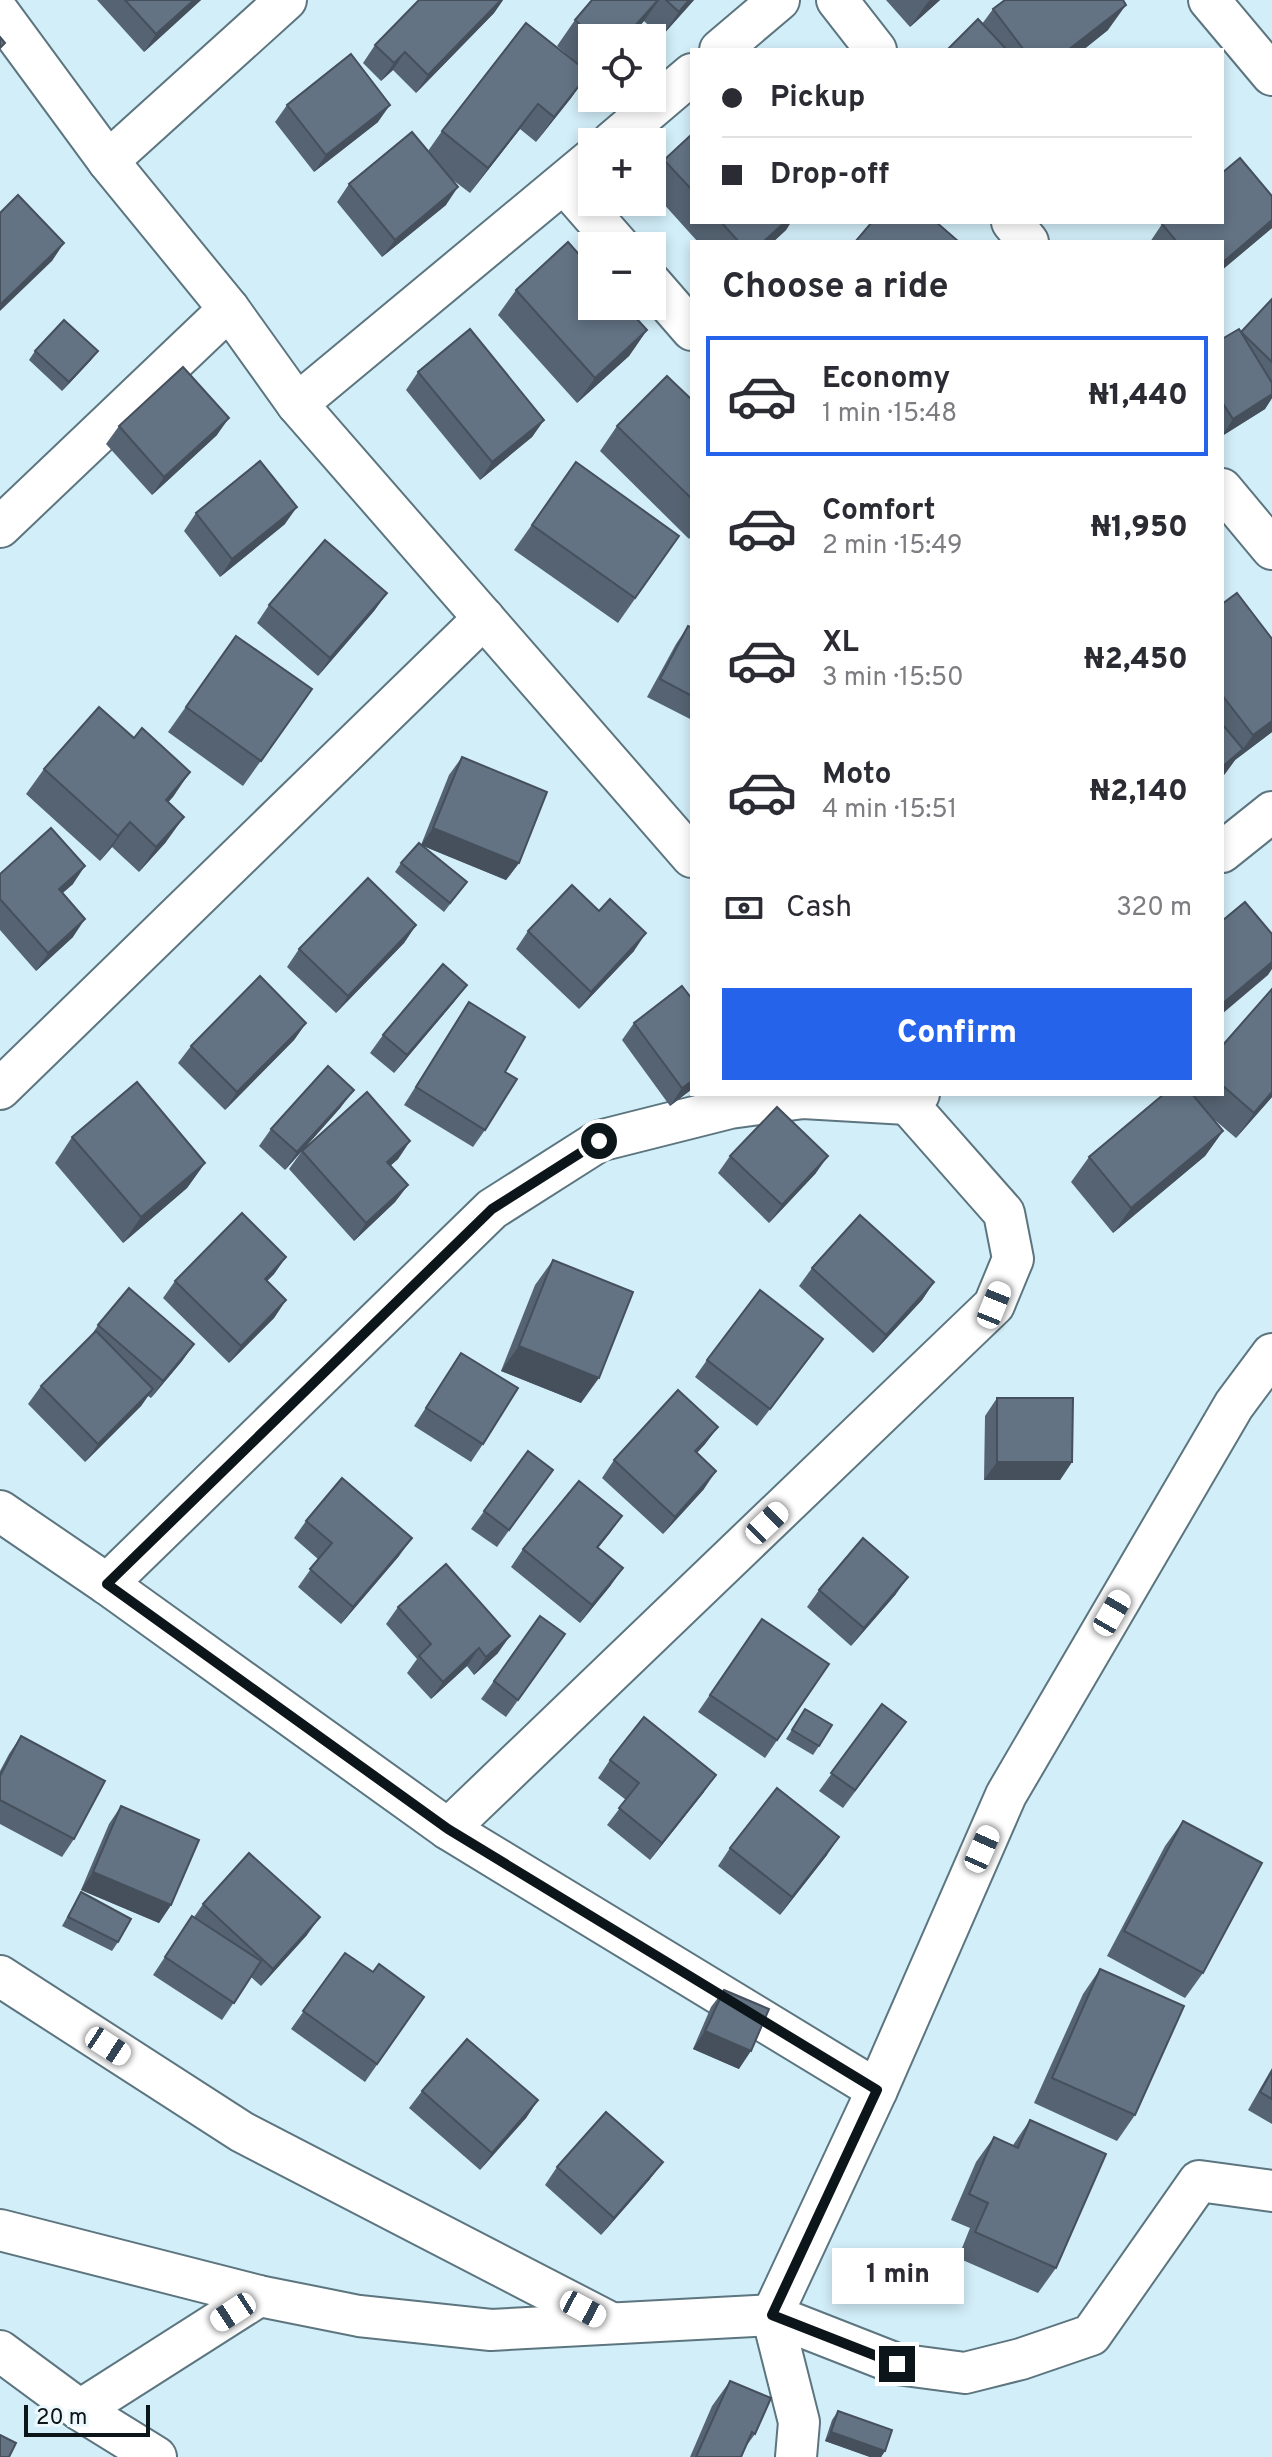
<!DOCTYPE html>
<meta charset="utf-8">
<style>
body{margin:0;font-family:Overpass,sans-serif;background:#f7f7f7;color:#2b2b33;height:100vh;display:flex;flex-direction:column;font-size:30px;white-space:nowrap}
*{box-sizing:border-box;margin:0}
p{font-size:26px;color:#7c7c81}
.icon{flex:none;width:44px;height:44px;fill:none;stroke:currentColor;stroke-width:2;stroke-linecap:round;stroke-linejoin:round}
.map{position:relative;flex:1;overflow:hidden}
.side{position:absolute;left:690px;top:240px;width:534px;height:856px;display:flex;flex-direction:column;background:#fff;border-radius:0px;box-shadow:0 4px 12px #0003}
.side>*{flex:none}
.guide{position:absolute;left:690px;top:48px;width:534px;height:176px;border-radius:0px;box-shadow:0 4px 12px #0003;display:grid;align-content:center;height:176px;padding:0 32px;background:#fff}
.tools{position:absolute;left:578px;top:24px;display:grid;gap:16px}
.tools a{display:grid;place-items:center;width:88px;height:88px;border-radius:0px;background:#fff;box-shadow:0 4px 12px #0003;font-size:40px}
.scale{position:absolute;left:24px;bottom:20px;width:126px;box-sizing:border-box;padding-left:8px;border:4px solid #0c161a;border-top:0;font-size:22px;line-height:28px;white-space:nowrap;color:#0c161a;-webkit-text-stroke:6px #edf8fd;paint-order:stroke}
.end{position:absolute;width:36px;height:36px;margin:-18px;border:10px solid #0c161a;background:#fff;box-shadow:0 0 0 4px #fff}
.from{border-radius:50%}
.bubble{position:absolute;height:56px;border-radius:0px;background:#fff;box-shadow:0 4px 12px #0003;font-size:26px;font-weight:800;line-height:56px;text-align:center}
.car{position:absolute;width:24px;height:48px;margin:-24px -12px;border-radius:10px;box-shadow:0 0 6px 2px #0007;background:linear-gradient(#fff 24%,#345 0 40%,#fff 0 76%,#345 0 86%,#fff 0)}
.guide b{display:flex;align-items:center;gap:28px;height:76px;font-size:30px}
.guide b+b{border-top:2px solid #e1e1e2}
.guide i{width:20px;height:20px;background:#2b2b33}
ul{padding:0;list-style:none}
li{display:flex;align-items:center;gap:24px;height:120px;margin:0 16px 12px;padding:0 16px;border:4px solid transparent;border-radius:0px}
li div{flex:1}
li b{display:block;font-size:30px}
li em{font-style:normal;font-weight:800}
li.selected{border-color:#2563eb}
li>.icon{width:72px;height:72px;stroke-width:1.5}
h2{padding:0 32px;font-size:36px;line-height:96px}
.pay{display:flex;align-items:center;gap:20px;height:88px;padding:0 32px;font-size:30px}
.pay p{margin-inline-start:auto}
.button{display:flex;gap:16px;margin-top:auto;padding:16px 32px}
.button a{flex:1;height:92px;border-radius:0px;background:#2563eb;color:#fff;font-size:32px;font-weight:800;line-height:92px;text-align:center}
.map>svg:first-child{display:block}
.lines{fill:none;stroke-linecap:round;stroke-linejoin:round}
.street-casing{stroke:#5c757f;stroke-width:44}
.street{stroke:#fff;stroke-width:40}
.wall{fill:#556372}
.shaded-wall{fill:#45505c}
.building{fill:#637384;stroke:#45505c;stroke-width:2}
.route{stroke:#0c161a;stroke-width:10}
</style>
<div class="map">
<svg width="1272" height="2457" viewBox="0 0 1272 2457">
<rect width="100%" height="100%" fill="#d2eef9"/>
<g class="lines">
<defs>
<g id="street">
<path d="M837 0 876 50"/>
<path d="M1209 0 1272 75"/>
<path d="M0 14 108 161 229 309 297 404 692 857"/>
<path d="M720 50 779 0"/>
<path d="M612 142 692 74"/>
<path d="M108 161 286 0"/>
<path d="M564 183 619 246"/>
<path d="M1012 222 1028 242"/>
<path d="M652 284 692 330"/>
<path d="M297 404 592 159"/>
<path d="M1222 489 1272 549"/>
<path d="M0 527 229 309"/>
<path d="M1222 852 1272 812"/>
<path d="M0 1089 484 618"/>
<path d="M0 1511 107 1584 448 1829 877 2090"/>
<path d="M107 1584 492 1209 599 1141 730 1108 803 1098 907 1104 919 1094"/>
<path d="M448 1829 994 1305 1013 1259 1004 1213 899 1094"/>
<path d="M0 1976 242 2132 611 2323"/>
<path d="M0 2230 259 2296 359 2316 491 2330 772 2315 897 2364 965 2373 1021 2359 1091 2335 1199 2181 1272 2191"/>
<path d="M0 2351 80 2410 156 2457"/>
<path d="M80 2410 259 2296"/>
<path d="M796 2457 799 2422 772 2315 877 2090 1006 1795 1234 1405 1272 1354"/>
</g>
</defs>
<!-- street casing -->
<use href="#street" class="street-casing"/>
<!-- street -->
<use href="#street" class="street"/>
</g>
<!-- wall -->
<g class="wall">
<path d="M97 0H201L144 52Z"/>
<path d="M419 0H503L494 13 416 93 393 70 381 81 363 63 375 45Z"/>
<path d="M592 0H694L661 37 644 21 629 38H592V76L589 73 571 98 536 142 520 129 470 193 449 177 446 205 382 257 337 202 349 184 428 151 442 131 587 72 557 46 575 20Z"/>
<path d="M886 0H940L910 27Z"/>
<path d="M993 9 1108 30 1083 50H946L982 24Z"/>
<path d="M287 105 378 122 314 172 275 122Z"/>
<path d="M692 134V222H791L786 230 773 242H698L652 191V177L664 160Z"/>
<path d="M1162 224 1272 228 1222 270V242H1150Z"/>
<path d="M516 290 647 330 629 356 577 403 498 315Z"/>
<path d="M1272 299V398L1265 409 1222 436V339L1241 332Z"/>
<path d="M35 351 91 360 62 391 29 360Z"/>
<path d="M418 372 544 420 532 437 480 480 406 390Z"/>
<path d="M692 400V535L689 539 600 451 617 426Z"/>
<path d="M119 426 217 435 152 495 106 444Z"/>
<path d="M576 462 679 536 618 623 514 550Z"/>
<path d="M196 513 285 524 220 577 184 531Z"/>
<path d="M387 593 374 611 318 676 257 623 269 605Z"/>
<path d="M1222 604 1272 732 1235 760 1222 777Z"/>
<path d="M688 626 692 628V720L647 697 676 644Z"/>
<path d="M236 636 312 689 243 786 168 732Z"/>
<path d="M134 738 190 772 168 802 166 842 139 872 112 847 100 861 26 794 44 769Z"/>
<path d="M462 757 519 863 506 880 423 846 460 891 444 912 395 872 401 863 421 845 449 775Z"/>
<path d="M0 874 73 884 62 893 73 937 36 971 0 930Z"/>
<path d="M416 925 404 943 336 1013 287 967 299 949Z"/>
<path d="M528 931 634 951 579 1009 516 949Z"/>
<path d="M467 985 454 1002 394 1073 370 1053 383 1035Z"/>
<path d="M1272 989V1097L1236 1138 1210 1116 1223 1131 1205 1156 1113 1233 1071 1182 1089 1157 1164 1094H1222V1046Z"/>
<path d="M692 999V1089L670 1106 622 1040 634 1023Z"/>
<path d="M469 1002 505 1072 485 1130 473 1147 404 1105Z"/>
<path d="M306 1023 294 1040 225 1110 178 1063 191 1046Z"/>
<path d="M341 1107 285 1170 259 1146 271 1129Z"/>
<path d="M72 1137 205 1163 187 1188 123 1243 55 1163Z"/>
<path d="M410 1141 398 1159 390 1166 408 1185 395 1202 354 1241 289 1169 302 1151Z"/>
<path d="M730 1156 816 1173 769 1223 718 1173Z"/>
<path d="M286 1257 274 1274 267 1281 286 1300 274 1318 229 1363 163 1298 175 1281Z"/>
<path d="M553 1260 581 1403 501 1371 535 1285Z"/>
<path d="M812 1268 934 1282 922 1300 873 1353 799 1286Z"/>
<path d="M98 1325 194 1344 182 1361 151 1398 148 1396 141 1406 85 1462 28 1404 41 1386 91 1336Z"/>
<path d="M461 1353 483 1444 471 1462 414 1426Z"/>
<path d="M811 1356 757 1426 695 1377 707 1360Z"/>
<path d="M997 1398 1072 1462 1060 1480H984L985 1416Z"/>
<path d="M718 1427 705 1444 697 1453 704 1489 663 1534 602 1478 614 1460Z"/>
<path d="M528 1451 553 1470 497 1547 471 1529Z"/>
<path d="M622 1516 598 1548 611 1585 580 1623 511 1567 523 1549Z"/>
<path d="M306 1521 399 1556 341 1624 298 1587 318 1559 294 1538Z"/>
<path d="M819 1590 896 1594 851 1646 807 1607Z"/>
<path d="M398 1607 498 1653 474 1675 467 1666 431 1699 407 1673 417 1659 386 1624Z"/>
<path d="M540 1616 565 1634 506 1717 481 1699Z"/>
<path d="M762 1619 829 1664 765 1758 698 1712Z"/>
<path d="M882 1704 894 1739 843 1808 819 1791Z"/>
<path d="M805 1709 819 1746 813 1755 786 1739Z"/>
<path d="M21 1736 74 1839 62 1857 0 1824V1771L9 1754Z"/>
<path d="M610 1760 704 1792 650 1860 607 1825 626 1800 598 1778Z"/>
<path d="M121 1806 171 1905 159 1923 81 1890 109 1824Z"/>
<path d="M1183 1821 1203 1973 1185 1998 1107 1956 1165 1846Z"/>
<path d="M730 1848 827 1855 780 1915 718 1866Z"/>
<path d="M81 1892 118 1942 112 1951 62 1926Z"/>
<path d="M203 1904 307 1935 261 1986 251 1977 222 2020 153 1975 192 1916 194 1917Z"/>
<path d="M345 1953 373 1972 424 1997 365 2082 291 2029Z"/>
<path d="M1100 1969 1135 2115 1117 2141 1034 2103 1083 1994Z"/>
<path d="M724 1990 739 2069 693 2049 711 2007Z"/>
<path d="M1272 2068V2124L1248 2110Z"/>
<path d="M422 2091 538 2100 526 2118 480 2170 409 2108Z"/>
<path d="M1030 2120 1056 2268 1038 2293 958 2258 970 2228 951 2220 976 2162 994 2137 1013 2145Z"/>
<path d="M557 2167 650 2179 601 2235 545 2185Z"/>
<path d="M730 2381 755 2434 744 2449 741 2457H690L712 2406Z"/>
<path d="M838 2411 885 2451 881 2457H870L825 2441 832 2420Z"/>
</g>
<!-- shaded-wall -->
<g class="shaded-wall">
<path d="M194 0H201L144 52 156 34Z"/>
<path d="M501 0H503L494 13 416 93 428 75Z"/>
<path d="M659 0 644 21 629 38H624Z"/>
<path d="M689 0H694L661 37 679 12Z"/>
<path d="M930 0H940L910 27 928 2Z"/>
<path d="M1126 5 1108 30 1083 50H1068Z"/>
<path d="M405 52 393 70 381 81 394 63Z"/>
<path d="M589 73 571 98 536 142 554 117Z"/>
<path d="M538 104 520 129 470 193 488 168Z"/>
<path d="M390 105 378 122 314 172 326 155Z"/>
<path d="M458 187 446 205 382 257 395 240Z"/>
<path d="M1272 220V228L1222 270V263Z"/>
<path d="M785 222H791L786 230 773 242H763Z"/>
<path d="M64 243 52 261 0 311V305Z"/>
<path d="M647 330 629 356 577 403 595 378Z"/>
<path d="M98 351 91 360 62 391 69 382Z"/>
<path d="M1272 394V398L1265 409 1222 436 1233 419Z"/>
<path d="M229 418 217 435 152 495 164 477Z"/>
<path d="M544 420 532 437 480 480 492 462Z"/>
<path d="M297 507 285 524 220 577 232 559Z"/>
<path d="M387 593 374 611 318 676 330 658Z"/>
<path d="M1272 721V732L1235 760 1253 735Z"/>
<path d="M1243 749 1225 774 1222 777V767Z"/>
<path d="M190 772 173 797 148 825 166 800Z"/>
<path d="M184 817 166 842 139 872 156 847Z"/>
<path d="M130 822 112 847 100 861 118 836Z"/>
<path d="M433 828 519 863 506 880 421 845Z"/>
<path d="M85 866 73 884 47 907 59 889Z"/>
<path d="M85 919 73 937 36 971 48 953Z"/>
<path d="M416 925 404 943 336 1013 348 996Z"/>
<path d="M646 933 634 951 579 1009 591 992Z"/>
<path d="M1272 962V969L1268 975 1222 1014V1004Z"/>
<path d="M467 985 454 1002 394 1073 407 1055Z"/>
<path d="M306 1023 294 1040 225 1110 237 1092Z"/>
<path d="M692 1081V1089L670 1106 682 1088Z"/>
<path d="M354 1090 341 1107 285 1170 297 1152Z"/>
<path d="M1272 1092V1097L1236 1138 1254 1113Z"/>
<path d="M1223 1131 1205 1156 1113 1233 1131 1208Z"/>
<path d="M410 1141 398 1159 374 1180 387 1162Z"/>
<path d="M828 1156 816 1173 769 1223 782 1205Z"/>
<path d="M205 1163 187 1188 123 1243 141 1217Z"/>
<path d="M408 1185 395 1202 354 1241 366 1223Z"/>
<path d="M286 1257 274 1274 252 1296 265 1279Z"/>
<path d="M934 1282 922 1300 873 1353 886 1335Z"/>
<path d="M286 1300 274 1318 229 1363 241 1346Z"/>
<path d="M194 1344 182 1361 151 1398 163 1381Z"/>
<path d="M519 1346 599 1378 581 1403 501 1371Z"/>
<path d="M153 1389 141 1406 85 1462 98 1444Z"/>
<path d="M718 1427 705 1444 682 1469 695 1451Z"/>
<path d="M997 1462H1072L1060 1480H984Z"/>
<path d="M716 1471 704 1489 663 1534 675 1517Z"/>
<path d="M622 1516 610 1533 585 1564 597 1547Z"/>
<path d="M412 1538 399 1556 341 1624 353 1607Z"/>
<path d="M623 1568 611 1585 580 1623 592 1605Z"/>
<path d="M908 1577 896 1594 851 1646 864 1628Z"/>
<path d="M510 1636 498 1653 474 1675 486 1657Z"/>
<path d="M479 1648 467 1666 431 1699 443 1682Z"/>
<path d="M716 1775 704 1792 650 1860 662 1843Z"/>
<path d="M839 1837 827 1855 780 1915 792 1897Z"/>
<path d="M93 1872 171 1905 159 1923 81 1890Z"/>
<path d="M320 1917 307 1935 261 1986 273 1969Z"/>
<path d="M705 2031 751 2051 739 2069 693 2049Z"/>
<path d="M538 2100 526 2118 480 2170 492 2153Z"/>
<path d="M663 2162 650 2179 601 2235 614 2218Z"/>
<path d="M831 2432 885 2451 881 2457H870L825 2441Z"/>
</g>
<!-- building -->
<g class="building">
<path d="M125 0H194L156 34Z"/>
<path d="M419 0H501L428 75 405 52 394 63 375 45Z"/>
<path d="M592 0H658L624 38H595L575 20Z"/>
<path d="M666 0H689L679 12Z"/>
<path d="M1005 0H1123L1126 5 1068 50H1024L993 9Z"/>
<path d="M978 19 1007 50H947Z"/>
<path d="M526 23 589 73 554 117 538 104 488 168 442 131Z"/>
<path d="M0 37 5 43 0 48Z"/>
<path d="M351 54 390 105 326 155 287 105Z"/>
<path d="M412 132 458 187 395 240 349 184Z"/>
<path d="M692 134V190L664 160Z"/>
<path d="M1240 158 1272 196V220L1222 263V242H1177L1162 224 1164 222H1222V173Z"/>
<path d="M18 195 64 243 0 305V213Z"/>
<path d="M721 222H785L763 242H739Z"/>
<path d="M872 222H936L959 242H855Z"/>
<path d="M568 242 592 269V306H625L647 330 595 378 516 290Z"/>
<path d="M1272 299V362L1241 332Z"/>
<path d="M64 320 98 351 69 382 35 351Z"/>
<path d="M470 329 544 420 492 462 418 372Z"/>
<path d="M1239 329 1272 383V394L1233 419 1222 402V339Z"/>
<path d="M183 367 229 418 164 477 119 426Z"/>
<path d="M667 376 692 400V499L617 426Z"/>
<path d="M260 461 297 507 232 559 196 513Z"/>
<path d="M576 462 679 536 635 598 532 525Z"/>
<path d="M325 540 387 593 330 658 269 605Z"/>
<path d="M1237 593 1272 639V721L1253 735 1222 695V604Z"/>
<path d="M688 626 692 628V696L660 679Z"/>
<path d="M236 636 312 689 261 761 186 707Z"/>
<path d="M99 707 134 738 142 728 190 772 166 800 184 817 156 847 130 822 118 836 44 769Z"/>
<path d="M1222 724 1243 749 1222 767Z"/>
<path d="M462 757 547 792 519 863 433 828Z"/>
<path d="M51 828 85 866 59 889 85 919 48 953 0 899V874Z"/>
<path d="M419 843 467 882 450 903 401 863Z"/>
<path d="M368 878 416 925 348 996 299 949Z"/>
<path d="M572 885 599 911 610 899 646 933 591 992 528 931Z"/>
<path d="M1245 902 1272 934V962L1222 1004V921Z"/>
<path d="M443 964 467 985 407 1055 383 1035Z"/>
<path d="M260 976 306 1023 237 1092 191 1046Z"/>
<path d="M682 986 692 999V1081L682 1088 634 1023Z"/>
<path d="M1272 989V1092L1254 1113 1222 1085V1046Z"/>
<path d="M469 1002 525 1037 505 1072 517 1079 485 1130 416 1087Z"/>
<path d="M328 1066 354 1090 297 1152 271 1129Z"/>
<path d="M137 1082 205 1163 141 1217 72 1137Z"/>
<path d="M367 1092 410 1141 387 1162 408 1185 366 1223 302 1151Z"/>
<path d="M1164 1094H1192L1223 1131 1131 1208 1089 1157Z"/>
<path d="M777 1107 828 1156 782 1205 730 1156Z"/>
<path d="M242 1213 286 1257 265 1279 286 1300 241 1346 175 1281Z"/>
<path d="M860 1215 934 1282 886 1335 812 1268Z"/>
<path d="M553 1260 633 1292 599 1378 519 1346Z"/>
<path d="M129 1288 194 1344 163 1381 98 1325Z"/>
<path d="M760 1290 823 1339 770 1409 707 1360Z"/>
<path d="M96 1331 153 1389 98 1444 41 1386Z"/>
<path d="M461 1353 518 1388 483 1444 426 1408Z"/>
<path d="M678 1390 718 1427 695 1451 716 1471 675 1517 614 1460Z"/>
<path d="M997 1398H1073L1072 1462H997Z"/>
<path d="M528 1451 553 1470 509 1530 484 1511Z"/>
<path d="M342 1478 412 1538 353 1607 310 1569 332 1543 306 1521Z"/>
<path d="M579 1481 622 1516 597 1547 623 1568 592 1605 523 1549Z"/>
<path d="M863 1538 908 1577 864 1628 819 1590Z"/>
<path d="M446 1564 510 1636 486 1657 479 1648 443 1682 419 1656 431 1644 398 1607Z"/>
<path d="M540 1616 565 1634 518 1700 494 1681Z"/>
<path d="M762 1619 829 1664 777 1740 710 1695Z"/>
<path d="M882 1704 906 1722 855 1790 831 1773Z"/>
<path d="M805 1709 832 1725 819 1746 792 1730Z"/>
<path d="M644 1717 716 1775 662 1843 619 1808 639 1783 610 1760Z"/>
<path d="M21 1736 105 1781 74 1839 0 1800V1776Z"/>
<path d="M777 1788 839 1837 792 1897 730 1848Z"/>
<path d="M121 1806 199 1840 171 1905 93 1872Z"/>
<path d="M1183 1821 1262 1863 1203 1973 1124 1931Z"/>
<path d="M249 1853 320 1917 273 1969 203 1904Z"/>
<path d="M81 1892 131 1919 118 1942 68 1917Z"/>
<path d="M192 1916 261 1961 234 2003 165 1957Z"/>
<path d="M345 1953 373 1972 379 1964 424 1997 377 2064 303 2011Z"/>
<path d="M1100 1969 1184 2006 1135 2115 1052 2078Z"/>
<path d="M724 1990 769 2009 751 2051 705 2031Z"/>
<path d="M467 2039 538 2100 492 2153 422 2091Z"/>
<path d="M1272 2071V2099L1260 2092Z"/>
<path d="M606 2112 663 2162 614 2218 557 2167Z"/>
<path d="M1030 2120 1106 2154 1056 2268 975 2232 988 2203 969 2194 994 2137 1018 2148Z"/>
<path d="M730 2381 771 2398 755 2434 752 2432 741 2457H696Z"/>
<path d="M838 2411 892 2430 885 2451 831 2432Z"/>
<path d="M0 2435 16 2443 9 2457H0Z"/>
</g>
<g class="lines">
<!-- route -->
<path class="route" d="M599 1141 492 1209 107 1584 448 1829 877 2090 772 2315 897 2364"/>
</g>
</svg>
<div class="tools">
<a><svg class="icon" aria-label="locate" viewBox="0 0 24 24"><circle cx="12" cy="12" r="6"/><path d="M12 2v4M12 18v4M2 12h4M18 12h4"/></svg></a>
<a>+</a>
<a>−</a>
</div>
<div class="scale">20 m</div>
<i class="end from" style="left:599px;top:1141px"></i>
<i class="end" style="left:897px;top:2364px"></i>
<div class="bubble" style="left:832px;top:2248px;width:132px">1 min</div>
<i class="car" style="left:994px;top:1305px;rotate:22deg"></i>
<i class="car" style="left:767px;top:1523px;rotate:46deg"></i>
<i class="car" style="left:1112px;top:1613px;rotate:30deg"></i>
<i class="car" style="left:982px;top:1849px;rotate:24deg"></i>
<i class="car" style="left:108px;top:2046px;rotate:123deg"></i>
<i class="car" style="left:583px;top:2309px;rotate:118deg"></i>
<i class="car" style="left:233px;top:2312px;rotate:237deg"></i>
<div class="guide">
<b><i class="from"></i>Pickup</b>
<b><i></i>Drop-off</b>
</div>
<section class="side">
<h2>Choose a ride</h2>
<ul>
<li class="selected"><svg class="icon" aria-label="car" viewBox="0 0 24 24"><path d="M5 17H2v-5l4-1 3-4h7l3 4 3 1v5h-3M9 17h6M6 11h13"/><circle cx="7" cy="17" r="2"/><circle cx="17" cy="17" r="2"/></svg><div><b>Economy</b><p>1 min · 15:48</p></div><em>₦1,440</em></li>
<li><svg class="icon" aria-label="car" viewBox="0 0 24 24"><path d="M5 17H2v-5l4-1 3-4h7l3 4 3 1v5h-3M9 17h6M6 11h13"/><circle cx="7" cy="17" r="2"/><circle cx="17" cy="17" r="2"/></svg><div><b>Comfort</b><p>2 min · 15:49</p></div><em>₦1,950</em></li>
<li><svg class="icon" aria-label="car" viewBox="0 0 24 24"><path d="M5 17H2v-5l4-1 3-4h7l3 4 3 1v5h-3M9 17h6M6 11h13"/><circle cx="7" cy="17" r="2"/><circle cx="17" cy="17" r="2"/></svg><div><b>XL</b><p>3 min · 15:50</p></div><em>₦2,450</em></li>
<li><svg class="icon" aria-label="car" viewBox="0 0 24 24"><path d="M5 17H2v-5l4-1 3-4h7l3 4 3 1v5h-3M9 17h6M6 11h13"/><circle cx="7" cy="17" r="2"/><circle cx="17" cy="17" r="2"/></svg><div><b>Moto</b><p>4 min · 15:51</p></div><em>₦2,140</em></li>
</ul>
<div class="pay"><svg class="icon" aria-label="cash" viewBox="0 0 24 24"><path d="M3 7h18v10H3z"/><circle cx="12" cy="12" r="2"/></svg>Cash<p>320 m</p></div>
<div class="button"><a>Confirm</a></div>
</section>
</div>
